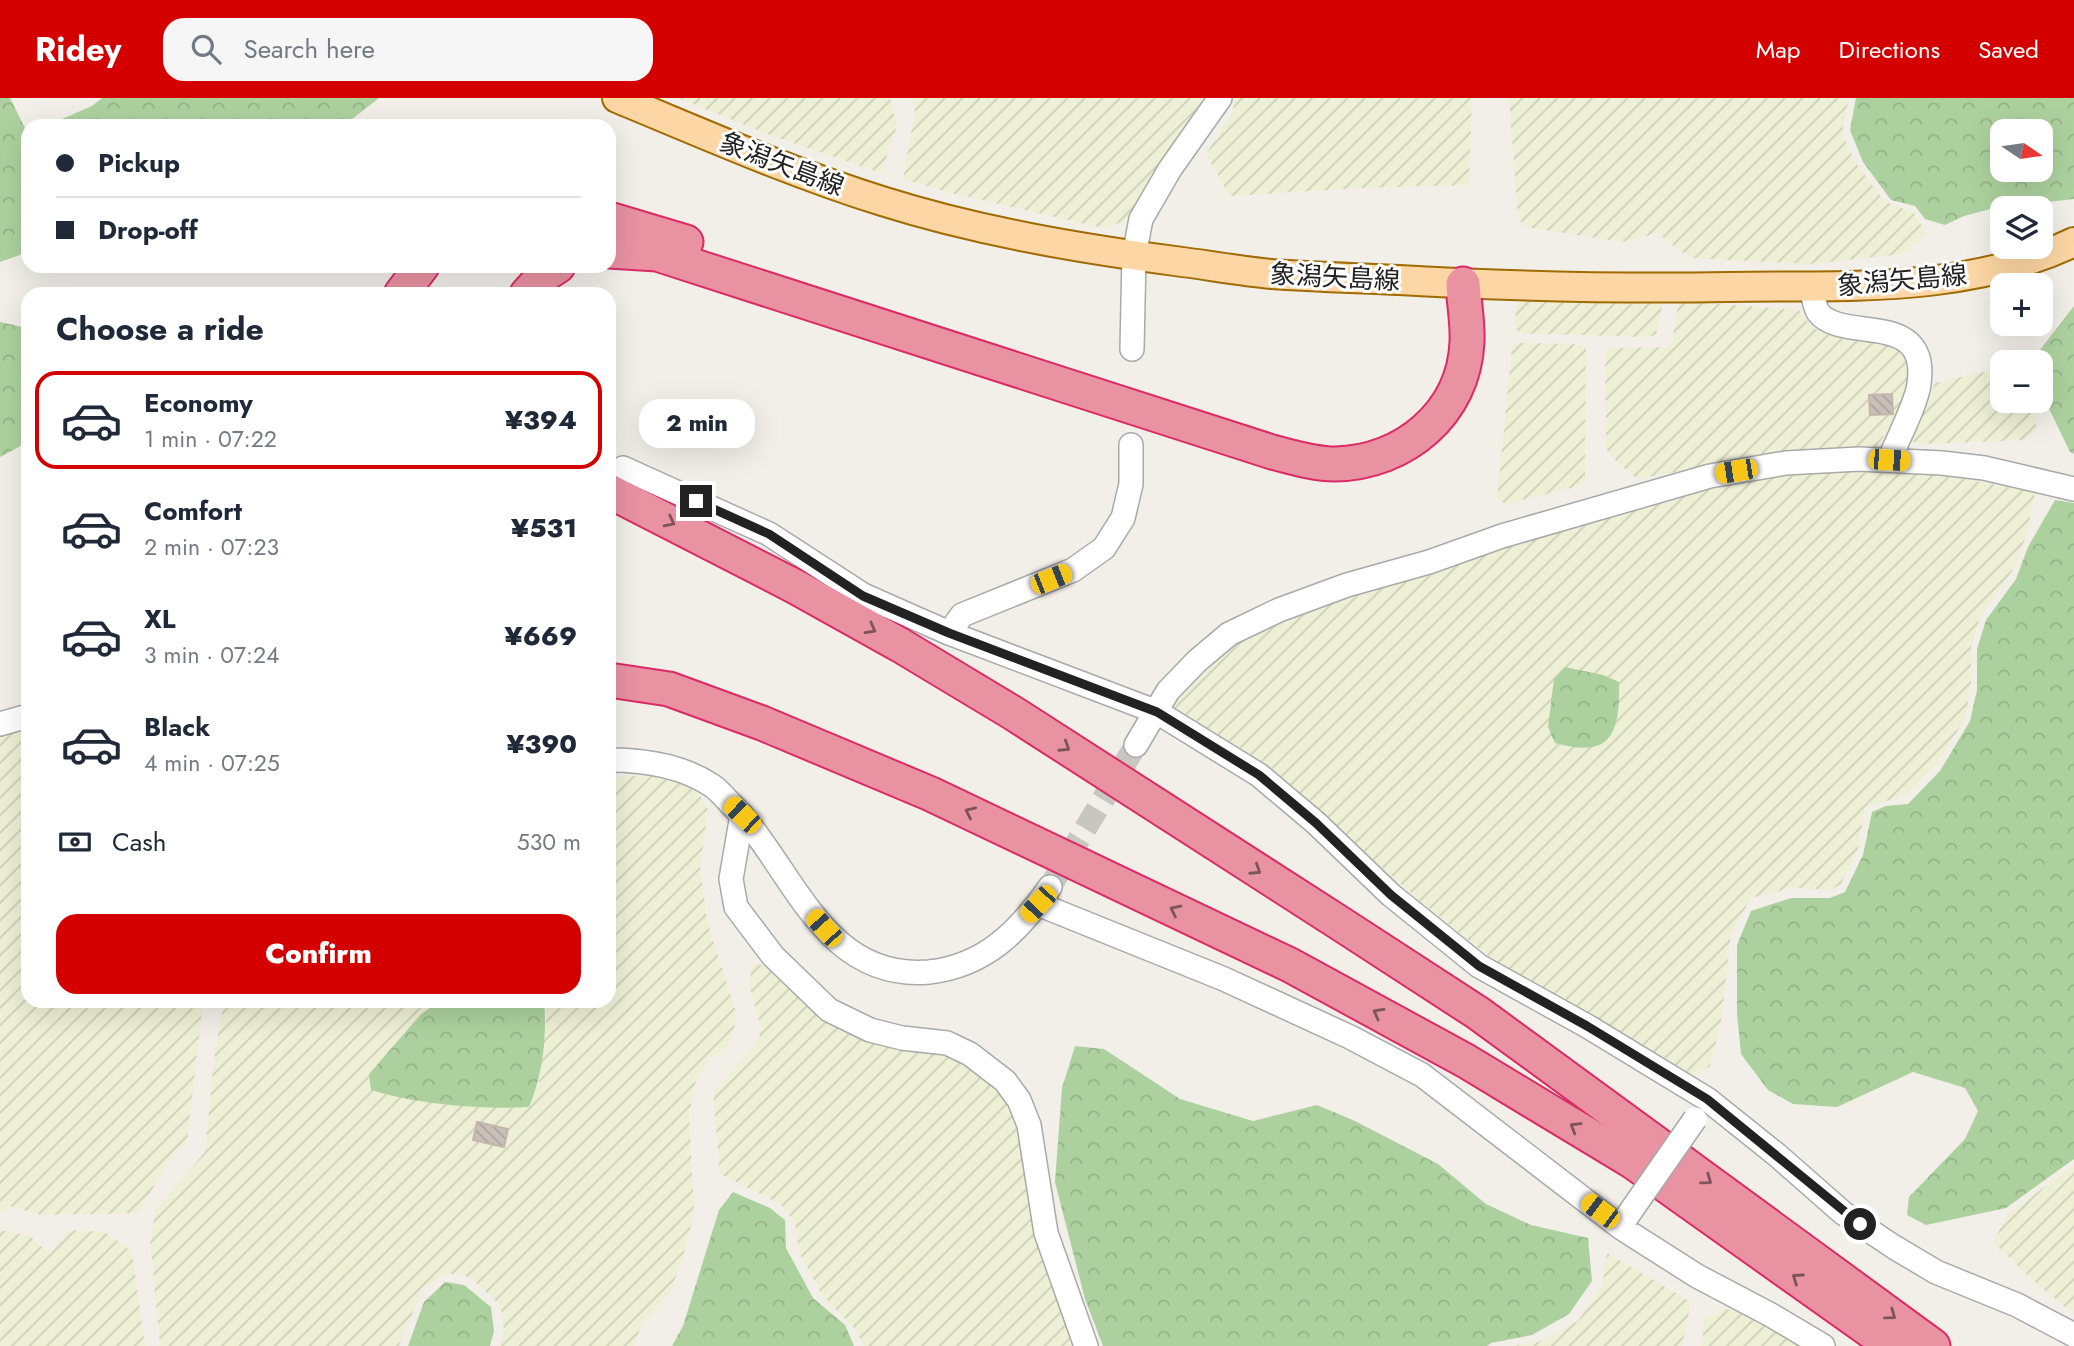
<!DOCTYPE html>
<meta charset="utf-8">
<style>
body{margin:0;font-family:Jost,"Noto Sans JP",sans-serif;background:#f6f6f7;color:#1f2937;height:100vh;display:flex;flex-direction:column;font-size:26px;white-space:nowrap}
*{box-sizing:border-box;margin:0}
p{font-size:23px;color:#747a83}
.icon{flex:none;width:38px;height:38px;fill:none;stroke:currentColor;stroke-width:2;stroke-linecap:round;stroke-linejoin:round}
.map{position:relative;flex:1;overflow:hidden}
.panel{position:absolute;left:21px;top:189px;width:595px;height:721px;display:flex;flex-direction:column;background:#fff;border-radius:21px;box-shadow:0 7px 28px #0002}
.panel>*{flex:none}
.guide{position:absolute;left:21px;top:21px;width:595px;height:154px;border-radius:21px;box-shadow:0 7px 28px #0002;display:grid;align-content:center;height:154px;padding:0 35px;background:#fff}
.needle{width:46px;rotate:103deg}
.controls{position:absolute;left:1990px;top:21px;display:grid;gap:14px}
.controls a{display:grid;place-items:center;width:63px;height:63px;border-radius:14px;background:#fff;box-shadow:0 7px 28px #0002;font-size:35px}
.end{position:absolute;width:32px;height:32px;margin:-16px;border:9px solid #222;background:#fff;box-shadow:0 0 0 4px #fff}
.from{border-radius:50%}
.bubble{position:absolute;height:49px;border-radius:21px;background:#fff;box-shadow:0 7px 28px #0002;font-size:23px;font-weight:800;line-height:49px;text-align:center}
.car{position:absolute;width:21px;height:42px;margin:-21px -10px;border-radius:9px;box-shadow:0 0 5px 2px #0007;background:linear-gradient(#f5c518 24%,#345 0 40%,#f5c518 0 76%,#345 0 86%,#f5c518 0)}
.guide b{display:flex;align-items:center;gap:24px;height:66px;font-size:26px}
.guide b+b{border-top:2px solid #e0e1e3}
.guide i{width:18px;height:18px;background:#1f2937}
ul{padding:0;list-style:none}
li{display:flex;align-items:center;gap:21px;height:98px;margin:0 14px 10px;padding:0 21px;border:4px solid transparent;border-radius:21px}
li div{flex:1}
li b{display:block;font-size:26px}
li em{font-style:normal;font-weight:800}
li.active{border-color:#d40000}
li>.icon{width:63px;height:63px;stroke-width:1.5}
h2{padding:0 35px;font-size:32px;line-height:84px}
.pay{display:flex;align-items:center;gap:18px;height:77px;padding:0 35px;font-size:26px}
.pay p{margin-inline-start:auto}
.action{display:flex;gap:14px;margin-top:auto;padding:14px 35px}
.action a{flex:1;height:80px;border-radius:21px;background:#d40000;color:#fff;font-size:28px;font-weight:800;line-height:80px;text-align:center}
header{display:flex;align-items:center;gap:42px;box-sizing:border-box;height:98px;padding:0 35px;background:#d40000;color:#fff}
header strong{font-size:33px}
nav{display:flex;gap:38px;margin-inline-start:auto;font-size:24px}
.search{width:490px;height:63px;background:#f6f6f7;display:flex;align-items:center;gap:18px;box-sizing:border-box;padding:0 24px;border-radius:21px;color:#747a83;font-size:26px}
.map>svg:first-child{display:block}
.farmland{fill:url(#farmland-furrows)}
.forest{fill:url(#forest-crowns);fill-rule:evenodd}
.building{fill:url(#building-back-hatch);stroke:#c4b6ab;stroke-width:2}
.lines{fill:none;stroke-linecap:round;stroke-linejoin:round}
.minor-tunnel{stroke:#c8c6c1;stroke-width:23;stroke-dasharray:23 11;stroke-linecap:butt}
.minor-casing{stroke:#a9a9a9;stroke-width:26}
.major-casing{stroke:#a06b00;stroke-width:32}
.highway-casing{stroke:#dc2a67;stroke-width:37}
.minor{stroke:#fff;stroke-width:23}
.major{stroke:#fcd6a4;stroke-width:28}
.highway{stroke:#e892a2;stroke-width:33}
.minor-bridge-casing{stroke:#a9a9a9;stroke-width:26;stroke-linecap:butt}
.minor-bridge{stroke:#fff;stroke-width:23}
.oneway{stroke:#7b545c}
.route{stroke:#222;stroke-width:9}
.labels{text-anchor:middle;stroke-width:6;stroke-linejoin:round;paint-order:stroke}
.street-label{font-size:26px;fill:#222;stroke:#fff}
</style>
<header>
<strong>Ridey</strong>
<div class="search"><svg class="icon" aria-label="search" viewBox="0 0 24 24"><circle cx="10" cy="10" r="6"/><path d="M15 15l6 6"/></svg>Search here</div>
<nav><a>Map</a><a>Directions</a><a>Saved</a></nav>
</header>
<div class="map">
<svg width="2074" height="1248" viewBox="0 0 2074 1248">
<defs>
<pattern id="farmland-furrows" width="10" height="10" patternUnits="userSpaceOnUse" patternTransform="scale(1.75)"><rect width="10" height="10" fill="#eef0d5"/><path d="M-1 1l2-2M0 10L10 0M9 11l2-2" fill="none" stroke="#ccceb7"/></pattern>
<pattern id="forest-crowns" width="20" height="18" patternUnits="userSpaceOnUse" patternTransform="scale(1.75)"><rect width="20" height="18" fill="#add19e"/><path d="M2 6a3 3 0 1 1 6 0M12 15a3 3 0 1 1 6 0" fill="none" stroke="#95b388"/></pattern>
<pattern id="building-back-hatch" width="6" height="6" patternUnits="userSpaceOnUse" patternTransform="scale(1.75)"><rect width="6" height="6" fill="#c7bfb8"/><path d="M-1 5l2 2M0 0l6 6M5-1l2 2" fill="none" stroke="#aba49e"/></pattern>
</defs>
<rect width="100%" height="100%" fill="#f2efe9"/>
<!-- farmland -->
<g class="farmland">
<path d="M678 0H890L897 28 881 75 767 36Z"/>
<path d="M912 0H1209L1128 122 1102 130 951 95 903 81 915 13Z"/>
<path d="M1236 0H1472L1469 87 1363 90 1230 98 1206 56 1232 14Z"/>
<path d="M1509 0H1849L1842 33 1853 61 1885 104 1913 114 1927 136 1903 156 1810 166 1692 160 1678 152 1658 135 1622 144 1525 129 1518 120Z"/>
<path d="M1518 200 1656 201 1662 208 1656 237 1643 239 1519 235 1514 228Z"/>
<path d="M1679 203 1799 212 1811 228 1824 236 1887 243 1905 252 1911 264 1910 282 1898 313 1877 350 1796 353 1637 381 1617 364 1606 351 1605 253 1612 250 1671 249Z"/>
<path d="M1520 245 1574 246 1586 250 1585 383 1579 388 1505 406 1497 400 1512 249Z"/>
<path d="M2002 270V303H2030L2037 331 2023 342 1922 346 1910 343 1935 285Z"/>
<path d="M1875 372 1942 377 2035 394 2027 436 2012 473 1980 519 1971 549V588L1965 621 1936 667 1907 697 1865 709 1858 751 1841 786 1831 792 1791 790 1751 800 1731 835 1721 924 1710 968 1694 978 1497 865 1420 803 1265 665 1175 610 1177 602 1218 557 1266 528 1339 503 1638 407 1766 376Z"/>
<path d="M28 630V903H203L187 1044 167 1065 139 1115 41 1117 9 1108 0 1114V636Z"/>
<path d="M654 676 697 692 708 712 700 769 707 823 736 914 734 933 728 948 709 961 696 982 689 1017 694 1115 681 1166 669 1196 640 1230 634 1248H500L504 1232 500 1207 470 1179 447 1175 423 1190 399 1248H160L150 1142 156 1111 205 1054 214 962 224 903H440L421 916 369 976 439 1005 508 1010 529 1009 539 985 546 923 544 903H609V681Z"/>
<path d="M752 866 769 868 846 933 893 950 955 956 999 988 1014 1016 1025 1067 1032 1129 1075 1248H864L856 1232 822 1197 799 1154 795 1124 780 1106 720 1076 713 995 759 942 761 930 749 886Z"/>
<path d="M2074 1067V1216L2038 1187 1993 1144 2008 1116Z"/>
<path d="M0 1132 30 1138 49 1156 70 1132 105 1134 132 1154 145 1248H0Z"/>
<path d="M1607 1155 1691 1204 1682 1248H1512L1538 1244 1578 1223 1603 1185Z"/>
<path d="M1725 1211 1750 1215 1802 1248H1702L1704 1222Z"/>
</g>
<!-- forest -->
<g class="forest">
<path d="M0 0H10L28 36V154L0 164Z"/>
<path d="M102 0H379L347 25 339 28H46L92 8Z"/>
<path d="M1856 0H2074V101L1994 110 1964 118 1945 127 1925 121 1915 108 1891 102 1863 64 1850 32ZM2002 33H2040V72H2002Z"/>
<path d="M2074 208V356L2070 354 2041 294 2040 264H2039V253Z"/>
<path d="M0 224 28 230V344L0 359Z"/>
<path d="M2055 402 2074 405V1061L2006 1110 1926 1127 1907 1117 1909 1099 1965 1041 1978 1013 1965 990 1913 974 1837 1009 1793 1006 1768 992 1741 956 1737 915V847L1751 813 1791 800H1830L1845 794 1863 757 1872 714 1886 708 1908 706 1940 673 1970 623 1977 592V551L1986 522 2016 481 2028 449Z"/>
<path d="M1565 569 1603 577 1619 584C1620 635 1612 661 1555 645L1548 629 1554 581Z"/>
<path d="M440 903H544C547 939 543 976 529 1009 482 1012 416 1006 371 992L369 976 421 916Z"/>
<path d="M1075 948 1104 951 1180 1001 1253 1023 1317 1007 1355 1023 1438 1066 1486 1106 1531 1127 1588 1140 1592 1183 1569 1216 1532 1237 1491 1245 1487 1248H1103L1085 1201 1055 1084 1062 990Z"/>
<path d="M733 1094 770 1110 785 1122 786 1150 813 1200 845 1227 854 1248H672L683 1228 719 1112Z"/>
<path d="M445 1184 464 1187 491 1209 494 1233 490 1248H408L424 1204Z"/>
</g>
<!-- building -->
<g class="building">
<path d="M1892 296 1893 316 1870 317 1869 297Z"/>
<path d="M477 1024 508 1031 504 1049 473 1042Z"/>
</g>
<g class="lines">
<!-- minor-tunnel -->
<path class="minor-tunnel" d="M1050 789 1136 647"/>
<defs>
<g id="minor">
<path d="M1810 188C1813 195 1814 207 1818 214 1841 246 1930 210 1919 286 1917 304 1897 343 1889 362"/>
<path d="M1132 251 1134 158 1141 121 1170 71 1220 0"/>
<path d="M623 370 769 436 863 497 949 535 1157 614 1259 677 1316 725 1391 797 1479 868 1587 928 1707 1001 1777 1057 1843 1115 1894 1149 1936 1174 2017 1207 2074 1237"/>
<path d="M949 535 962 517 1073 472 1104 450 1123 420 1131 386V347"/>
<path d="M0 626 28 618"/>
<path d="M1136 647 1168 593 1197 563 1229 536 1279 512 1347 487 1429 464 1502 438 1710 378 1786 365 1859 361 1942 365 1984 370 2074 391"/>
<path d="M609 662C643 662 682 668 711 687 718 691 724 699 730 705 793 767 821 883 929 874 985 868 1019 833 1050 789"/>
<path d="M742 717 731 781 736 809 773 858 829 912 870 932 902 940 947 945 970 956 1005 983 1019 1002 1029 1027 1046 1135 1086 1248"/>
<path d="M1038 806 1224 881 1350 939 1422 977 1620 1129 1697 1178 1771 1217 1823 1248"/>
</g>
<path id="major" d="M617 0C704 36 792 75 882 103 977 133 1077 150 1175 163 1207 167 1240 173 1272 176 1314 179 1357 180 1399 182 1508 188 1619 191 1728 189 1845 187 1966 196 2074 144"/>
<g id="highway">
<path d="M609 121 686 144"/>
<path d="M609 153 657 156 1272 354C1292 359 1314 366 1335 366 1404 365 1464 315 1467 244 1468 225 1464 205 1463 186"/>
<path d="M401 196 422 168"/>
<path d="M527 196 544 177 558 168"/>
<path d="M609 393 796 489 900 547 1013 615 1338 824 1478 915 1933 1248"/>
<path d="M609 582 669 591 762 625 931 696 1290 867 1466 963 1633 1064 1892 1248"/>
</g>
</defs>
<!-- minor casing -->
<use href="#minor" class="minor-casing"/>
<!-- major casing -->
<use href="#major" class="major-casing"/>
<!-- highway casing -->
<use href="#highway" class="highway-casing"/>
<!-- minor -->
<use href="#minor" class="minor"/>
<!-- major -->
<use href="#major" class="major"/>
<!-- highway -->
<use href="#highway" class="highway"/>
<defs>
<path id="minor-bridge" d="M1626 1120 1695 1021"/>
</defs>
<!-- minor-bridge casing -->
<use href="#minor-bridge" class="minor-bridge-casing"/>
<!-- minor-bridge -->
<use href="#minor-bridge" class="minor-bridge"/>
</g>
<!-- one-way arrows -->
<defs><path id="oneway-chevron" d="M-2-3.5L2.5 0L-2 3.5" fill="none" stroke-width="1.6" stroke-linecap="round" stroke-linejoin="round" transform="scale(1.75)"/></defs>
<g class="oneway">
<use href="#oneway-chevron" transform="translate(670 424) rotate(27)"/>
<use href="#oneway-chevron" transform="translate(871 531) rotate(29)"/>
<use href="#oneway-chevron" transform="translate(1065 649) rotate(33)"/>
<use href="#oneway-chevron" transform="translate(970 714) rotate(-155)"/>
<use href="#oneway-chevron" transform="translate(1256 772) rotate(33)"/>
<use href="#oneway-chevron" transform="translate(1175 812) rotate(-154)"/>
<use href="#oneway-chevron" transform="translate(1378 915) rotate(-151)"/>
<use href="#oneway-chevron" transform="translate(1575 1029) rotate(-149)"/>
<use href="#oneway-chevron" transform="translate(1707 1082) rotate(36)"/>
<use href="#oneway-chevron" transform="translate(1797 1180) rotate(-145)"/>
<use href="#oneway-chevron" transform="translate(1891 1217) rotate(36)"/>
</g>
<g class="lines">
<!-- route -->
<path class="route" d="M696 403 769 436 863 498 949 535 1157 614 1259 677 1316 725 1391 797 1479 868 1587 928 1707 1001 1860 1126"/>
</g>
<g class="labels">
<!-- street labels -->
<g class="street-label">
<text transform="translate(782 66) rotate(21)" y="9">象潟矢島線</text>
<text transform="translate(1335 179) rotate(3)" y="9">象潟矢島線</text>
<text transform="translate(1902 182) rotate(-5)" y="9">象潟矢島線</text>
</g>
</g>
</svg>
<div class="controls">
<a><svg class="needle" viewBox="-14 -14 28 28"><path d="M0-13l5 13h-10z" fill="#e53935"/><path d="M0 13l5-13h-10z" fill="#747a83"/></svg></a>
<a><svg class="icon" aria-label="layers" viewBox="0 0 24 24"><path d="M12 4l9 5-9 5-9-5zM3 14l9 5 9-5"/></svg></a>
<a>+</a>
<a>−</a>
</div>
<i class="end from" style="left:1860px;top:1126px"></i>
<i class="end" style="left:696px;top:403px"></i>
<div class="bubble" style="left:639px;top:301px;width:116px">2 min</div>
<i class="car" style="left:1889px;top:362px;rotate:93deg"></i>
<i class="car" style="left:1736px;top:373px;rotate:261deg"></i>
<i class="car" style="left:1051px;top:481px;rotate:68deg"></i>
<i class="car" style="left:742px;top:717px;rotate:314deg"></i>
<i class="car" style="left:1038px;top:806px;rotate:223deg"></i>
<i class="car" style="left:824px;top:830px;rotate:318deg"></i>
<i class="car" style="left:1600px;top:1113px;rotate:307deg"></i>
<div class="guide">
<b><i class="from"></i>Pickup</b>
<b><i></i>Drop-off</b>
</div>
<section class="panel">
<h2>Choose a ride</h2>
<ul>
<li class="active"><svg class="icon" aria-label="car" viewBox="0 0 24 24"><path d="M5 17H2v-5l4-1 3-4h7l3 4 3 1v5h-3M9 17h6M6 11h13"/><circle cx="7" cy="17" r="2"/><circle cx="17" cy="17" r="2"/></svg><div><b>Economy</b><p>1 min · 07:22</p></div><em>¥394</em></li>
<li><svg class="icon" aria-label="car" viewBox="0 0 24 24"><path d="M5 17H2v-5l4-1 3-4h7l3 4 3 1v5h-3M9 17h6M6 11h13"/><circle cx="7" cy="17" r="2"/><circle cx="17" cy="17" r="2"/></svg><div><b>Comfort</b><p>2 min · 07:23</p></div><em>¥531</em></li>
<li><svg class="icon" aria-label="car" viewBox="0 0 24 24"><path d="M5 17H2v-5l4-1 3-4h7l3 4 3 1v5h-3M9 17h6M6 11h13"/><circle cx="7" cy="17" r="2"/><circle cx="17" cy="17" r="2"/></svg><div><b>XL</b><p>3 min · 07:24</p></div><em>¥669</em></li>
<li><svg class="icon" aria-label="car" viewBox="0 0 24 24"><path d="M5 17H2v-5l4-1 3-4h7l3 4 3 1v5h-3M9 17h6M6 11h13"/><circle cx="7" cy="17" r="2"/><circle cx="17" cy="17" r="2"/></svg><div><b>Black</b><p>4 min · 07:25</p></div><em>¥390</em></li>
</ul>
<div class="pay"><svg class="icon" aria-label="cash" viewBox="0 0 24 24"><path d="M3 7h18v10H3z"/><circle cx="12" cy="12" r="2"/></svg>Cash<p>530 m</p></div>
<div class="action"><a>Confirm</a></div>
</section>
</div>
